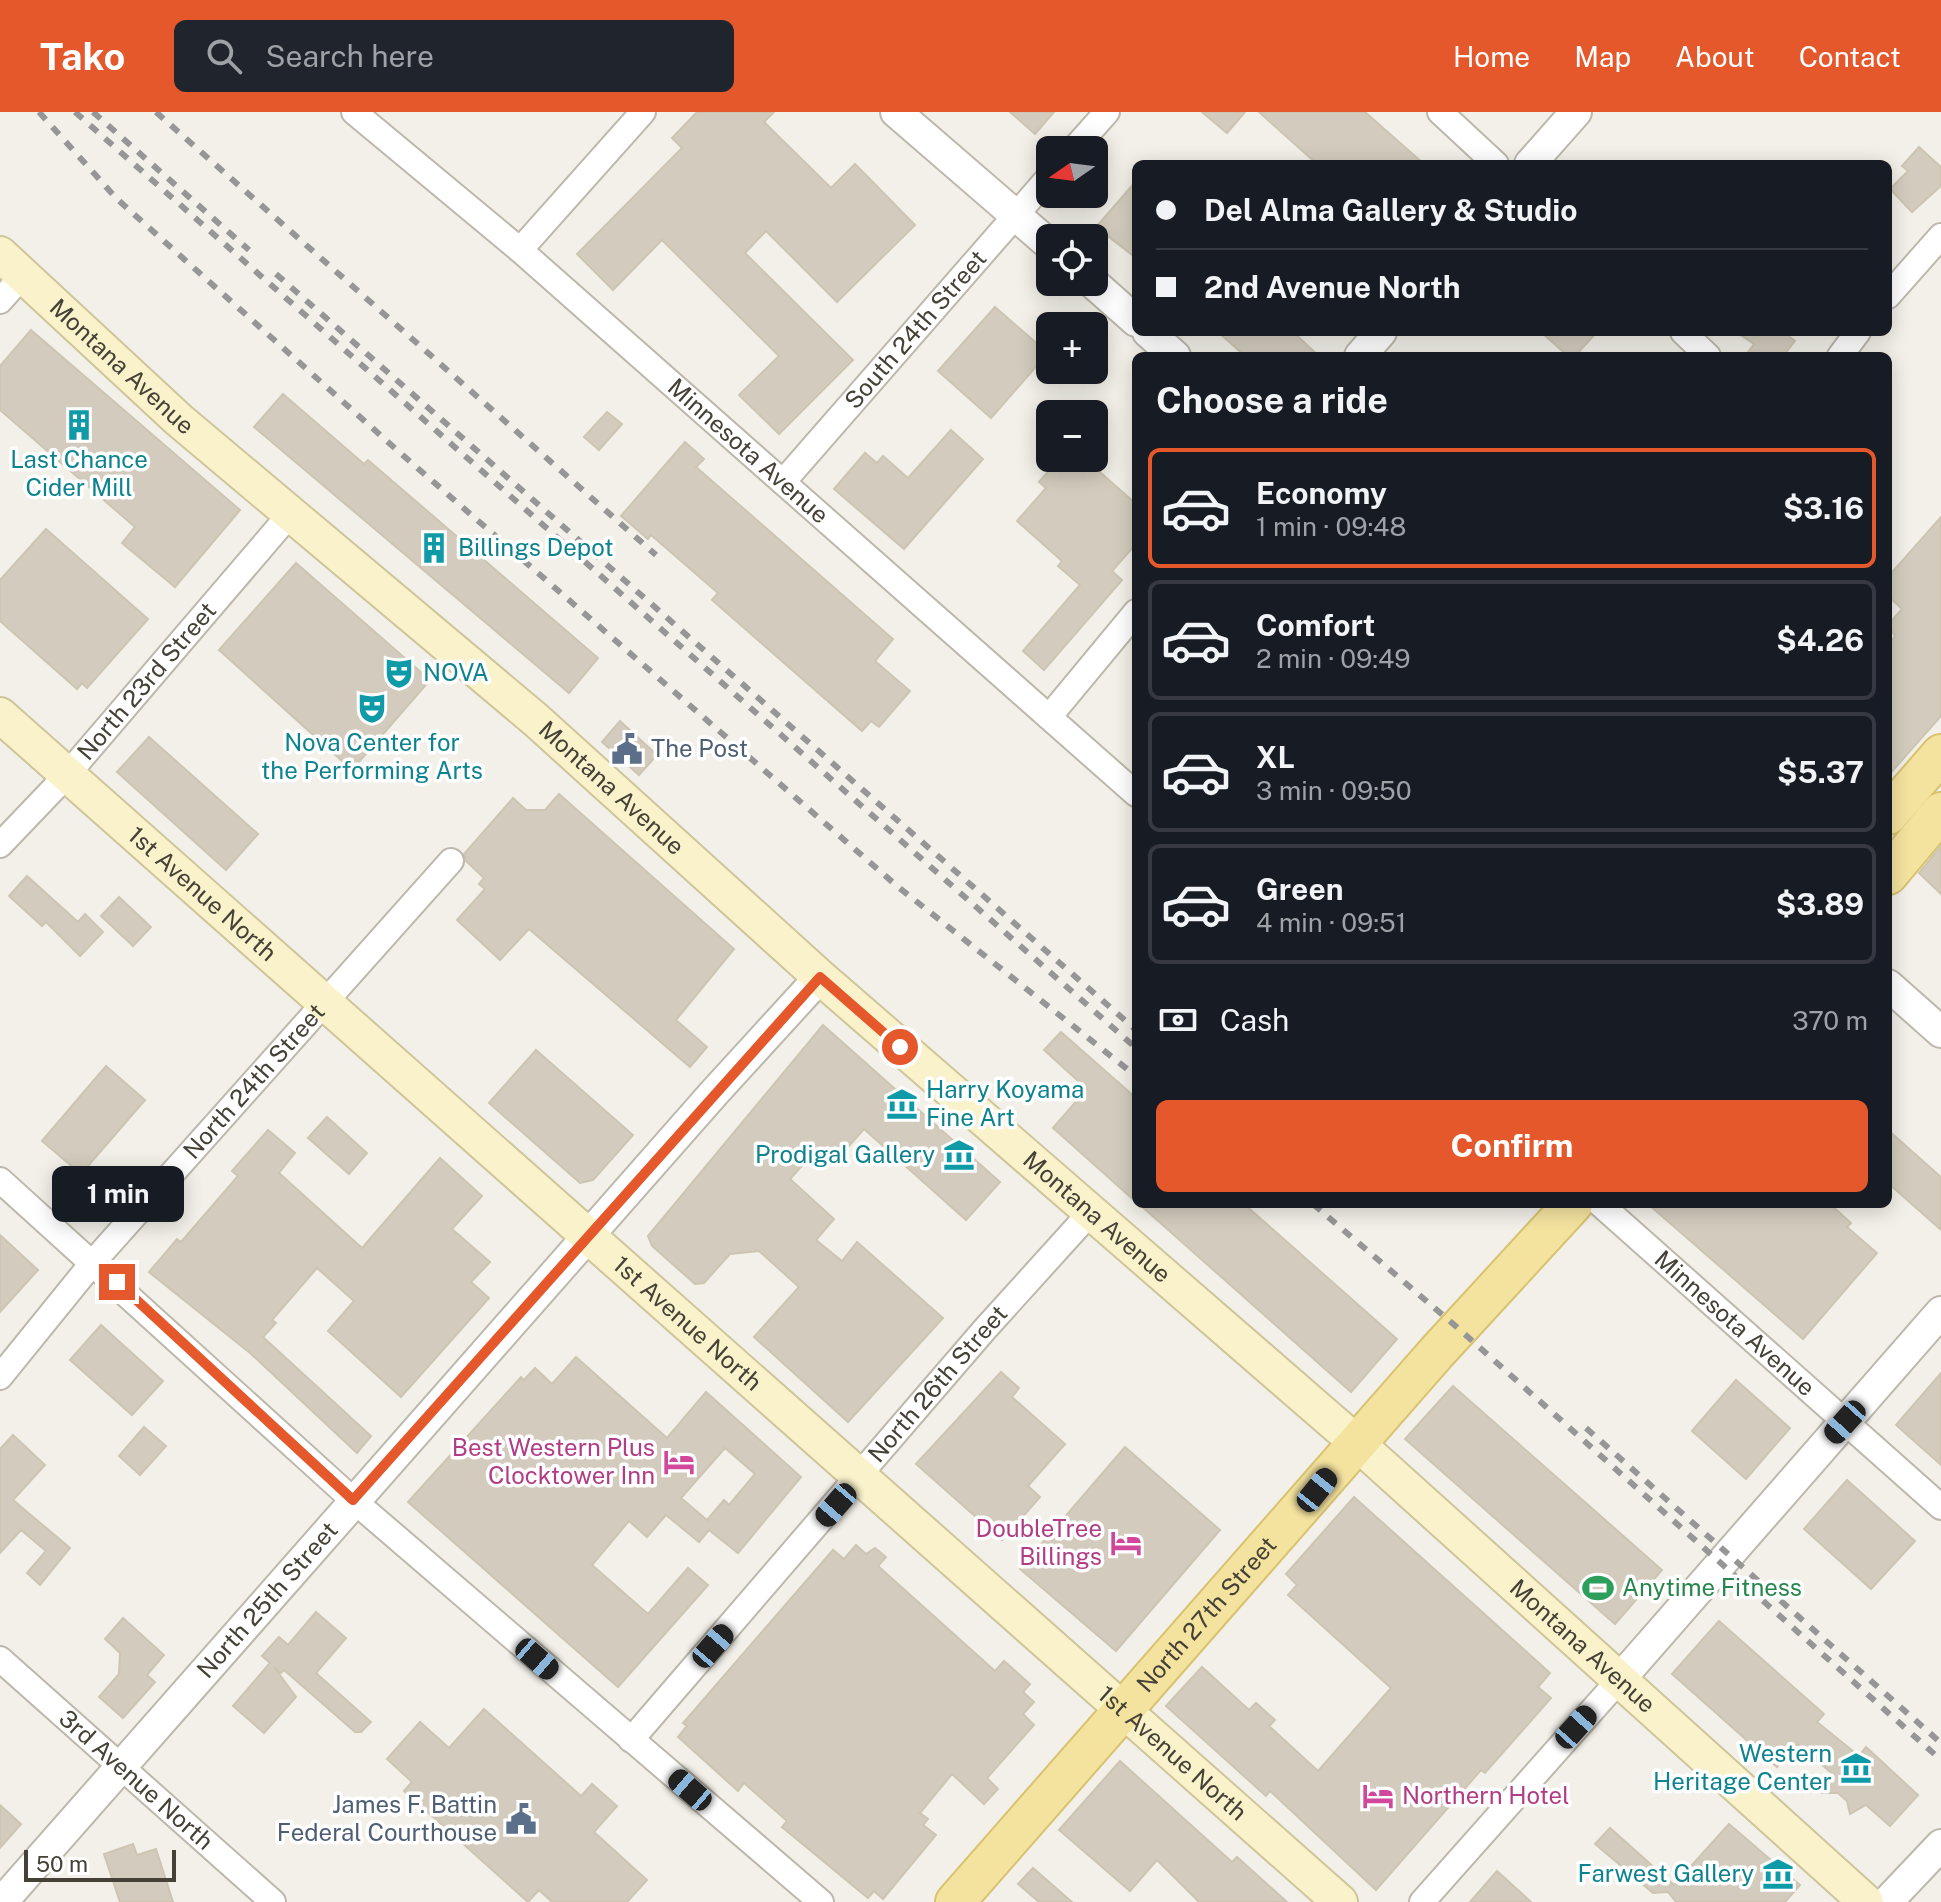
<!DOCTYPE html>
<meta charset="utf-8">
<style>
body{margin:0;font-family:"Public Sans",sans-serif;background:#20242c;color:#f1f3f6;height:100vh;display:flex;flex-direction:column;font-size:30px;white-space:nowrap}
*{box-sizing:border-box;margin:0}
p{font-size:26px;color:#9ea1a6}
.icon{flex:none;width:44px;height:44px;fill:none;stroke:currentColor;stroke-width:2;stroke-linecap:round;stroke-linejoin:round}
.map{position:relative;flex:1;overflow:hidden}
.panel{position:absolute;left:1132px;top:240px;width:760px;height:856px;display:flex;flex-direction:column;background:#171b24;border-radius:12px;box-shadow:0 4px 20px #0003}
.panel>*{flex:none}
.hud{position:absolute;left:1132px;top:48px;width:760px;height:176px;border-radius:12px;box-shadow:0 4px 20px #0003;display:grid;align-content:center;height:176px;padding:0 24px;background:#171b24}
.needle{width:52px;rotate:256deg}
.fabs{position:absolute;left:1036px;top:24px;display:grid;gap:16px}
.fabs a{display:grid;place-items:center;width:72px;height:72px;border-radius:12px;background:#171b24;box-shadow:0 4px 20px #0003;font-size:40px}
.scale{position:absolute;left:24px;bottom:20px;width:152px;box-sizing:border-box;padding-left:8px;border:4px solid #454137;border-top:0;font-size:22px;line-height:28px;white-space:nowrap;color:#454137;-webkit-text-stroke:6px #fff;paint-order:stroke}
.end{position:absolute;width:36px;height:36px;margin:-18px;border:10px solid #e5582c;background:#fff;box-shadow:0 0 0 4px #fff}
.from{border-radius:50%}
.bubble{position:absolute;height:56px;border-radius:12px;background:#171b24;box-shadow:0 4px 20px #0003;font-size:26px;font-weight:700;line-height:56px;text-align:center}
.car{position:absolute;width:24px;height:48px;margin:-24px -12px;border-radius:10px;box-shadow:0 0 6px 2px #0007;background:linear-gradient(#222 24%,#8ab4d8 0 40%,#222 0 76%,#8ab4d8 0 86%,#222 0)}
.hud b{display:flex;align-items:center;gap:28px;height:76px;font-size:30px}
.hud b+b{border-top:2px solid #363941}
.hud i{width:20px;height:20px;background:#f1f3f6}
ul{padding:0;list-style:none}
li{display:flex;align-items:center;gap:24px;height:120px;margin:0 16px 12px;padding:0 8px;border:4px solid #363941;border-radius:12px}
li div{flex:1}
li b{display:block;font-size:30px}
li em{font-style:normal;font-weight:700}
li.active{border-color:#e5582c}
li>.icon{width:72px;height:72px;stroke-width:1.5}
h2{padding:0 24px;font-size:36px;line-height:96px}
.pay{display:flex;align-items:center;gap:20px;height:88px;padding:0 24px;font-size:30px}
.pay p{margin-inline-start:auto}
.action{display:flex;gap:16px;margin-top:auto;padding:16px 24px}
.action a{flex:1;height:92px;border-radius:12px;background:#e5582c;color:#fff;font-size:32px;font-weight:700;line-height:92px;text-align:center}
header{display:flex;align-items:center;gap:48px;box-sizing:border-box;height:112px;padding:0 40px;background:#e5582c;color:#fff}
header strong{font-size:38px}
nav{display:flex;gap:44px;margin-inline-start:auto;font-size:28px}
.search{width:560px;height:72px;background:#20242c;display:flex;align-items:center;gap:20px;box-sizing:border-box;padding:0 28px;border-radius:12px;color:#9ea1a6;font-size:30px}
.map>svg:first-child{display:block}
.building{fill:#d3ccbe;stroke:#cdc5b2;stroke-width:2;fill-rule:evenodd}
.lines{fill:none;stroke-linecap:round;stroke-linejoin:round}
.minor-casing{stroke:#bdb8ab;stroke-width:28}
.tertiary-casing{stroke:#bdb8ab;stroke-width:34}
.secondary-casing{stroke:#cec59b;stroke-width:38}
.primary-casing{stroke:#d8c270;stroke-width:42}
.minor{stroke:#fff;stroke-width:24}
.tertiary{stroke:#fff;stroke-width:30}
.secondary{stroke:#f9f2cb;stroke-width:34}
.primary{stroke:#f4e39f;stroke-width:38}
.rail{stroke:#969696;stroke-width:6;stroke-dasharray:10 10;stroke-linecap:butt}
.route{stroke:#e5582c;stroke-width:10}
.labels{text-anchor:middle;stroke-width:7;stroke-linejoin:round;paint-order:stroke}
.street-label{font-size:24px;fill:#454137;stroke:#fff}
.culture-label{font-size:24px;fill:#0d838f;stroke:#fff;text-anchor:start}
.service-label{font-size:24px;fill:#4e5e75;stroke:#fff;text-anchor:start}
.hotel-label{font-size:24px;fill:#b23c85;stroke:#fff;text-anchor:end}
.leisure-label{font-size:24px;fill:#27864d;stroke:#fff;text-anchor:start}
</style>
<header>
<strong>Tako</strong>
<div class="search"><svg class="icon" aria-label="search" viewBox="0 0 24 24"><circle cx="10" cy="10" r="6"/><path d="M15 15l6 6"/></svg>Search here</div>
<nav><a>Home</a><a>Map</a><a>About</a><a>Contact</a></nav>
</header>
<div class="map">
<svg width="1941" height="1790" viewBox="0 0 1941 1790">
<rect width="100%" height="100%" fill="#f2f0e8"/>
<!-- building -->
<g class="building">
<path d="M697 0H774L764 10 831 76 855 52 915 113 837 190 766 119 745 141 853 248 779 322 739 283 779 244 662 128 613 178 577 142 682 36 672 26Z"/>
<path d="M1010 0H1054L1035 22Z"/>
<path d="M1202 0H1245L1227 21Z"/>
<path d="M1259 0H1365L1424 52H1317Z"/>
<path d="M1919 35 1941 55V74L1912 100 1890 77 1908 59 1902 54Z"/>
<path d="M1136 69V146L1096 115Z"/>
<path d="M995 195 1048 241 991 306 938 259Z"/>
<path d="M31 218 240 398 175 475 122 431 135 415 0 298V254Z"/>
<path d="M1218 220H1293L1319 244H1245Z"/>
<path d="M1541 220H1597L1575 244H1568Z"/>
<path d="M1736 220H1783L1795 229 1783 244H1745L1754 232Z"/>
<path d="M283 282 364 352 368 348 598 546 569 581 254 315Z"/>
<path d="M607 300 622 312 599 338 584 325Z"/>
<path d="M951 318 983 347 904 437 834 377 865 341 877 351 883 344 908 366Z"/>
<path d="M685 330 704 347 696 355 893 527 875 549 910 579 879 615 871 609 862 619 712 488 718 481 651 423 648 427 621 404Z"/>
<path d="M1060 346H1084L1136 392V432L1112 459 1122 468 1044 558 1023 539 1080 473 1058 454 1062 449 1017 409 1046 376 1039 370Z"/>
<path d="M1941 405V604L1888 664V533L1895 524 1888 513 1902 497 1888 484V465Z"/>
<path d="M46 417 148 507 87 576 82 571 77 577 0 509V468Z"/>
<path d="M296 451 430 568 352 658 219 538Z"/>
<path d="M620 609 657 643 639 663 602 630Z"/>
<path d="M149 625 258 722 226 758 117 660Z"/>
<path d="M559 682 734 837 676 908 707 935 690 955 529 817 500 848 457 808 485 777 479 772 484 766 466 749 464 742 513 686 526 698H545Z"/>
<path d="M1941 734V782L1919 761Z"/>
<path d="M27 764 78 810 85 802 103 820 80 844 46 810 42 814 9 784Z"/>
<path d="M119 785 151 815 133 834 101 804Z"/>
<path d="M823 913 1000 1070 966 1108 864 1017 833 1052 817 1037 790 1067 834 1107 816 1128 842 1149 857 1130 943 1206 848 1310 754 1225 799 1175 759 1139 730 1142 704 1171 695 1172 652 1134 648 1124Z"/>
<path d="M1061 920 1136 986V1090L1053 1016 1087 977 1044 938Z"/>
<path d="M536 938 633 1023 593 1068 580 1071 489 991Z"/>
<path d="M106 954 145 988 81 1062 42 1029Z"/>
<path d="M327 1005 367 1041 349 1062 308 1026Z"/>
<path d="M268 1018 295 1041 279 1061 362 1136 440 1046 482 1084 452 1117 490 1150 471 1170 489 1186 401 1285 328 1219 354 1189 317 1156 272 1208 276 1211 263 1225 371 1324 357 1341 250 1241 149 1160 177 1127 181 1130 238 1064 232 1059Z"/>
<path d="M1888 1018 1941 1065V1118L1888 1071Z"/>
<path d="M1139 1092H1244L1397 1227 1351 1280Z"/>
<path d="M1648 1092H1830L1851 1111 1847 1115 1877 1141 1803 1227Z"/>
<path d="M0 1123 38 1158 0 1200Z"/>
<path d="M101 1213 163 1269 132 1303 70 1248Z"/>
<path d="M576 1245 667 1326 706 1280 801 1365 738 1441 709 1418 699 1430 666 1403 647 1425 629 1409 592 1453 648 1502 688 1456 708 1473 618 1575 408 1390 521 1265 524 1268 535 1256 552 1272ZM725 1336 755 1362 729 1393 724 1388 707 1408 681 1386Z"/>
<path d="M1001 1260 1019 1276 1012 1285 1065 1332 1028 1374 1040 1385 1002 1428 916 1352Z"/>
<path d="M1941 1261V1353L1896 1313Z"/>
<path d="M1736 1268 1790 1316 1746 1367 1692 1319Z"/>
<path d="M1453 1274 1662 1458 1615 1512 1405 1327Z"/>
<path d="M144 1315 166 1334 140 1363 119 1344Z"/>
<path d="M13 1323 45 1353 13 1388 70 1436 40 1473 27 1461 46 1439 21 1418 0 1441V1337Z"/>
<path d="M1125 1335 1220 1418 1116 1539 1020 1457Z"/>
<path d="M1847 1368 1915 1429 1871 1477 1804 1417Z"/>
<path d="M1354 1385 1550 1561 1538 1575 1551 1586 1485 1661 1481 1658 1376 1778 1270 1679 1266 1684 1166 1594 1202 1555 1249 1598 1256 1591 1275 1608 1269 1614 1318 1659 1391 1576 1288 1483 1297 1473 1286 1462Z"/>
<path d="M856 1433 866 1442 875 1436 886 1445 878 1454 995 1559 1004 1549 1030 1572 1023 1580 1034 1590 1023 1602 1034 1613 987 1666 998 1677 984 1692 952 1662 920 1701 928 1707 923 1713 936 1723 883 1787 874 1779 868 1786 782 1715 787 1709 744 1671 738 1679 678 1625 687 1614 683 1611 833 1438 844 1447Z"/>
<path d="M316 1500 346 1526 316 1561 371 1610 361 1620H355L284 1558 281 1561 274 1555 296 1585 264 1621 233 1594 270 1551 262 1544 279 1525 288 1533Z"/>
<path d="M123 1506 164 1543 147 1563 155 1570 123 1606 99 1585 119 1562 120 1541 105 1527Z"/>
<path d="M1719 1509 1824 1602 1817 1610 1859 1644 1866 1635 1918 1683 1890 1714 1866 1693 1850 1702 1847 1689 1838 1681H1823L1834 1663 1797 1632 1777 1655 1672 1562Z"/>
<path d="M484 1597 581 1684 592 1672 617 1694 594 1720 647 1768 627 1790H552L539 1778 528 1790 404 1679 412 1670 387 1647 420 1610 449 1636Z"/>
<path d="M1120 1649 1232 1750 1237 1745 1287 1790H1199L1157 1748 1130 1779 1059 1718Z"/>
<path d="M0 1693 21 1712 0 1736Z"/>
<path d="M1729 1712 1800 1773 1785 1790H1676L1668 1780 1653 1781 1595 1732 1610 1716 1674 1773Z"/>
<path d="M133 1732 137 1743 156 1737 173 1790H120L104 1742Z"/>
<path d="M1033 1756 1072 1790H1039L1018 1772Z"/>
<path d="M1497 1759 1531 1790H1470Z"/>
</g>
<g class="lines">
<defs>
<g id="minor">
<path id="s1" d="M354 0 520 138 1136 682"/>
<path d="M1440 0 1496 52"/>
<path d="M1073 38 1107 0"/>
<path d="M520 138 643 0"/>
<path d="M1888 184 1941 124"/>
<path d="M0 189 23 163"/>
<path d="M1683 220 1708 244"/>
<path d="M1840 244 1858 220"/>
<path id="s2" d="M783 370 1050 64"/>
<path d="M1049 605 1136 500"/>
<path id="s3" d="M0 733 66 664 291 401"/>
<path d="M0 1068 353 1388 821 1790"/>
<path id="s4" d="M1600 1092 1941 1395"/>
<path id="s5" d="M0 1265 94 1149 451 749"/>
<path id="s6" d="M0 1547 273 1790"/>
<path id="s7" d="M631 1628 985 1217 1090 1101"/>
<path d="M1422 1790 1620 1567"/>
</g>
<g id="tertiary">
<path d="M896 0 1050 133"/>
<path d="M1530 52 1576 0"/>
<path d="M1092 170 1136 209"/>
<path d="M1148 220 1175 244"/>
<path d="M1360 244 1381 220"/>
<path d="M1888 873 1941 920"/>
<path d="M1620 1567 1941 1200"/>
<path id="s8" d="M2 1790 714 981 820 865"/>
<path d="M1887 1790 1941 1733"/>
</g>
<g id="secondary">
<path id="s9" d="M0 142 179 308 536 608 820 865 1357 1331 1866 1790"/>
<path id="s10" d="M0 603 1340 1790"/>
</g>
<g id="primary">
<path d="M1888 703 1941 642"/>
<path d="M1888 763 1941 700"/>
<path id="s11" d="M955 1790 1437 1240 1573 1092"/>
</g>
</defs>
<!-- minor casing -->
<use href="#minor" class="minor-casing"/>
<!-- tertiary casing -->
<use href="#tertiary" class="tertiary-casing"/>
<!-- secondary casing -->
<use href="#secondary" class="secondary-casing"/>
<!-- primary casing -->
<use href="#primary" class="primary-casing"/>
<!-- minor -->
<use href="#minor" class="minor"/>
<!-- tertiary -->
<use href="#tertiary" class="tertiary"/>
<!-- secondary -->
<use href="#secondary" class="secondary"/>
<!-- primary -->
<use href="#primary" class="primary"/>
<!-- rail -->
<g class="rail">
<path d="M39 0 117 87 398 339 897 774 1136 964"/>
<path d="M75 0 1136 936"/>
<path d="M93 0 249 138"/>
<path d="M156 0 656 443"/>
<path d="M276 162 1136 918"/>
<path d="M1313 1092 1459 1217 1941 1648"/>
<path d="M1586 1316 1941 1631"/>
</g>
</g>
<g class="lines">
<!-- route -->
<path class="route" d="M117 1170 353 1388 820 865 900 935"/>
</g>
<!-- icons -->
<defs>
<symbol id="building-bare" viewBox="-9 -9 18 18"><path d="M-4-6H4V6H1V3H-1V6H-4ZM-2.5-4.3h1.7v1.8h-1.7ZM.8-4.3h1.7v1.8H.8ZM-2.5-1h1.7V.8h-1.7ZM.8-1h1.7V.8H.8Z" fill="#0f9aa8" stroke="#fff" stroke-width="2.5" paint-order="stroke"/></symbol>
<symbol id="theatre-bare" viewBox="-9 -9 18 18"><path d="M-5-5.5Q0-4 5-5.5V0Q5 5 0 6Q-5 5-5 0ZM-3.3-2.5H-1v1.5H-3.3ZM1-2.5H3.3v1.5H1ZM-2.8 1Q0 5.5 2.8 1Z" fill="#0f9aa8" stroke="#fff" stroke-width="2.5" paint-order="stroke"/></symbol>
<symbol id="civic-bare" viewBox="-9 -9 18 18"><path d="M-.6-6.5H3V-4.5H.6V-3L4-1V1h2V6H-6V1h2V-1L-.6-3ZM-1.2 2.5V6h2.4V2.5Z" fill="#5c6f8a" stroke="#fff" stroke-width="2.5" paint-order="stroke"/></symbol>
<symbol id="museum-bare" viewBox="-9 -9 18 18"><path d="M0-6L6-3V-2H-6V-3ZM-5-1h2V3h-2ZM-1-1h2V3h-2ZM3-1h2V3H3ZM-6 4H6V6H-6Z" fill="#0f9aa8" stroke="#fff" stroke-width="2.5" paint-order="stroke"/></symbol>
<symbol id="hotel-bare" viewBox="-9 -9 18 18"><path d="M-6-4.5h1.5V1H6V5H4.5V3h-9V5H-6ZM-4 0a1.8 1.8 0 1 1 3.6 0ZM.5 0V-2.5h3Q6-2.5 6 0Z" fill="#d1479c" stroke="#fff" stroke-width="2.5" paint-order="stroke"/></symbol>
<symbol id="stadium-bare" viewBox="-9 -9 18 18"><path d="M0-5a6.5 5 0 1 0 0 10a6.5 5 0 1 0 0-10ZM-3.5-1.8h7v3.6h-7Z" fill="#2e9e5b" stroke="#fff" stroke-width="2.5" paint-order="stroke"/></symbol>
</defs>
<g fill-rule="evenodd">
<use href="#building-bare" x="57" y="291" width="44" height="44"/>
<use href="#building-bare" x="412" y="414" width="44" height="44"/>
<use href="#theatre-bare" x="377" y="539" width="44" height="44"/>
<use href="#theatre-bare" x="350" y="574" width="44" height="44"/>
<use href="#civic-bare" x="605" y="615" width="44" height="44"/>
<use href="#museum-bare" x="880" y="970" width="44" height="44"/>
<use href="#museum-bare" x="937" y="1021" width="44" height="44"/>
<use href="#hotel-bare" x="657" y="1328" width="44" height="44"/>
<use href="#hotel-bare" x="1104" y="1409" width="44" height="44"/>
<use href="#stadium-bare" x="1576" y="1454" width="44" height="44"/>
<use href="#museum-bare" x="1834" y="1634" width="44" height="44"/>
<use href="#hotel-bare" x="1356" y="1662" width="44" height="44"/>
<use href="#civic-bare" x="499" y="1685" width="44" height="44"/>
<use href="#museum-bare" x="1756" y="1740" width="44" height="44"/>
</g>
<g class="labels">
<!-- street labels -->
<g class="street-label">
<text dy="8" stroke="none"><textPath href="#s2" startOffset="202">South 24th Street</textPath></text>
<text dy="8" stroke="none"><textPath href="#s9" startOffset="166">Montana Avenue</textPath></text>
<text dy="8" stroke="none"><textPath href="#s1" startOffset="520">Minnesota Avenue</textPath></text>
<text dy="8" stroke="none"><textPath href="#s3" startOffset="220">North 23rd Street</textPath></text>
<text dy="8" stroke="none"><textPath href="#s9" startOffset="812">Montana Avenue</textPath></text>
<text dy="8" stroke="none"><textPath href="#s10" startOffset="270">1st Avenue North</textPath></text>
<text dy="8" stroke="none"><textPath href="#s5" startOffset="390">North 24th Street</textPath></text>
<text dy="8" stroke="none"><textPath href="#s9" startOffset="1460">Montana Avenue</textPath></text>
<text dy="8" stroke="none"><textPath href="#s4" startOffset="180">Minnesota Avenue</textPath></text>
<text dy="8" stroke="none"><textPath href="#s10" startOffset="918">1st Avenue North</textPath></text>
<text dy="8" stroke="none"><textPath href="#s7" startOffset="470">North 26th Street</textPath></text>
<text dy="8" stroke="none"><textPath href="#s8" startOffset="402">North 25th Street</textPath></text>
<text dy="8" stroke="none"><textPath href="#s11" startOffset="382">North 27th Street</textPath></text>
<text dy="8" stroke="none"><textPath href="#s9" startOffset="2108">Montana Avenue</textPath></text>
<text dy="8" stroke="none"><textPath href="#s10" startOffset="1566">1st Avenue North</textPath></text>
<text dy="8" stroke="none"><textPath href="#s6" startOffset="182">3rd Avenue North</textPath></text>
</g>
<!-- culture labels -->
<g class="culture-label">
<text x="79" y="356" text-anchor="middle">Last Chance<tspan x="79" dy="28">Cider Mill</tspan></text>
<text x="458" y="444">Billings Depot</text>
<text x="423" y="569">NOVA</text>
<text x="372" y="639" text-anchor="middle">Nova Center for<tspan x="372" dy="28">the Performing Arts</tspan></text>
<text x="926" y="986">Harry Koyama<tspan x="926" dy="28">Fine Art</tspan></text>
<text x="935" y="1051" text-anchor="end">Prodigal Gallery</text>
<text x="1832" y="1650" text-anchor="end">Western<tspan x="1832" dy="28">Heritage Center</tspan></text>
<text x="1754" y="1770" text-anchor="end">Farwest Gallery</text>
</g>
<!-- service labels -->
<g class="service-label">
<text x="651" y="645">The Post</text>
<text x="497" y="1701" text-anchor="end">James F. Battin<tspan x="497" dy="28">Federal Courthouse</tspan></text>
</g>
<!-- hotel labels -->
<g class="hotel-label">
<text x="655" y="1344">Best Western Plus<tspan x="655" dy="28">Clocktower Inn</tspan></text>
<text x="1102" y="1425">DoubleTree<tspan x="1102" dy="28">Billings</tspan></text>
<text x="1402" y="1692" text-anchor="start">Northern Hotel</text>
</g>
<!-- leisure labels -->
<g class="leisure-label">
<text x="1622" y="1484">Anytime Fitness</text>
</g>
</g>
</svg>
<div class="fabs">
<a><svg class="needle" viewBox="-14 -14 28 28"><path d="M0-13l5 13h-10z" fill="#e53935"/><path d="M0 13l5-13h-10z" fill="#9ea1a6"/></svg></a>
<a><svg class="icon" aria-label="locate" viewBox="0 0 24 24"><circle cx="12" cy="12" r="6"/><path d="M12 2v4M12 18v4M2 12h4M18 12h4"/></svg></a>
<a>+</a>
<a>−</a>
</div>
<div class="scale">50 m</div>
<i class="end from" style="left:900px;top:935px"></i>
<i class="end" style="left:117px;top:1170px"></i>
<div class="bubble" style="left:52px;top:1054px;width:132px">1 min</div>
<i class="car" style="left:1845px;top:1310px;rotate:222deg"></i>
<i class="car" style="left:1317px;top:1378px;rotate:39deg"></i>
<i class="car" style="left:836px;top:1393px;rotate:221deg"></i>
<i class="car" style="left:713px;top:1534px;rotate:41deg"></i>
<i class="car" style="left:537px;top:1547px;rotate:131deg"></i>
<i class="car" style="left:1576px;top:1615px;rotate:42deg"></i>
<i class="car" style="left:690px;top:1678px;rotate:311deg"></i>
<div class="hud">
<b><i class="from"></i>Del Alma Gallery &amp; Studio</b>
<b><i></i>2nd Avenue North</b>
</div>
<section class="panel">
<h2>Choose a ride</h2>
<ul>
<li class="active"><svg class="icon" aria-label="car" viewBox="0 0 24 24"><path d="M5 17H2v-5l4-1 3-4h7l3 4 3 1v5h-3M9 17h6M6 11h13"/><circle cx="7" cy="17" r="2"/><circle cx="17" cy="17" r="2"/></svg><div><b>Economy</b><p>1 min · 09:48</p></div><em>$3.16</em></li>
<li><svg class="icon" aria-label="car" viewBox="0 0 24 24"><path d="M5 17H2v-5l4-1 3-4h7l3 4 3 1v5h-3M9 17h6M6 11h13"/><circle cx="7" cy="17" r="2"/><circle cx="17" cy="17" r="2"/></svg><div><b>Comfort</b><p>2 min · 09:49</p></div><em>$4.26</em></li>
<li><svg class="icon" aria-label="car" viewBox="0 0 24 24"><path d="M5 17H2v-5l4-1 3-4h7l3 4 3 1v5h-3M9 17h6M6 11h13"/><circle cx="7" cy="17" r="2"/><circle cx="17" cy="17" r="2"/></svg><div><b>XL</b><p>3 min · 09:50</p></div><em>$5.37</em></li>
<li><svg class="icon" aria-label="car" viewBox="0 0 24 24"><path d="M5 17H2v-5l4-1 3-4h7l3 4 3 1v5h-3M9 17h6M6 11h13"/><circle cx="7" cy="17" r="2"/><circle cx="17" cy="17" r="2"/></svg><div><b>Green</b><p>4 min · 09:51</p></div><em>$3.89</em></li>
</ul>
<div class="pay"><svg class="icon" aria-label="cash" viewBox="0 0 24 24"><path d="M3 7h18v10H3z"/><circle cx="12" cy="12" r="2"/></svg>Cash<p>370 m</p></div>
<div class="action"><a>Confirm</a></div>
</section>
</div>
